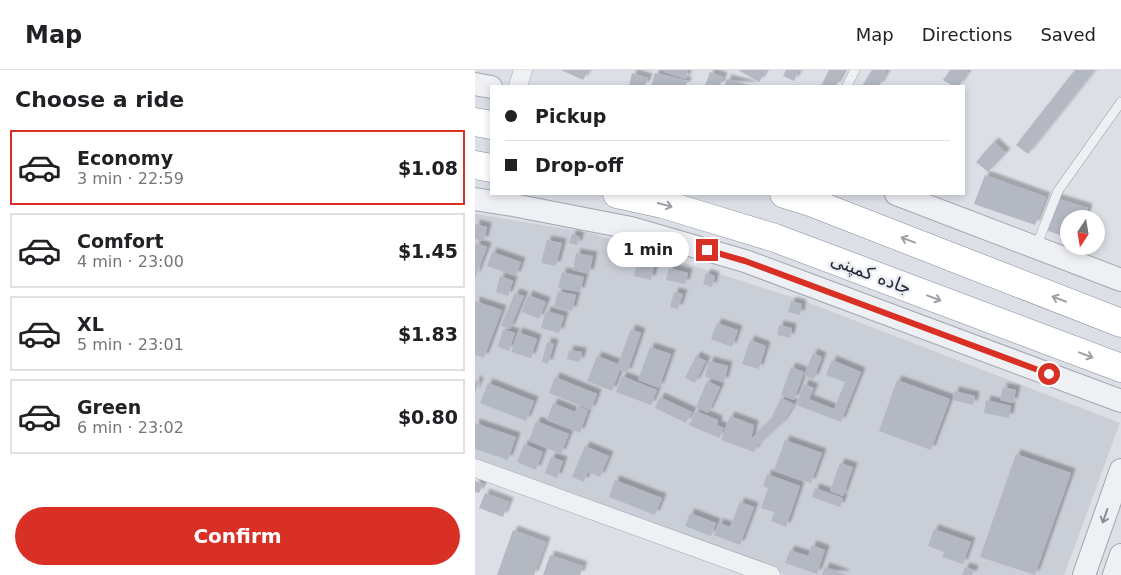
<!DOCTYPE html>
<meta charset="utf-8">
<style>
body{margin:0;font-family:"DejaVu Sans","Noto Naskh Arabic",sans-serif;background:#f2f2f2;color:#202124;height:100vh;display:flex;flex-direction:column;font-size:19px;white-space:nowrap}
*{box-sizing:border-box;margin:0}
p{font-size:16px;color:#757577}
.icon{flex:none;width:28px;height:28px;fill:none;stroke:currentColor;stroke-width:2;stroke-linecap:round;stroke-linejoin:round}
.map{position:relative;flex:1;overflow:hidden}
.panel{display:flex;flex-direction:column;background:#fff;width:475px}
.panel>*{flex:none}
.guide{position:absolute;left:15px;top:15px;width:475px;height:110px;border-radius:0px;box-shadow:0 2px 8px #0003;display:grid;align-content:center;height:110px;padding:0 15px;background:#fff}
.needle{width:32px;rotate:192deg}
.fabs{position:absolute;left:585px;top:140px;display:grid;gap:10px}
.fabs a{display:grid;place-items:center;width:45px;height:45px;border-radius:50%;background:#fff;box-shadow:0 2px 8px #0003;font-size:25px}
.end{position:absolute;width:22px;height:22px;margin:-11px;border:6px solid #d93025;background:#fff;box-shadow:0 0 0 2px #fff}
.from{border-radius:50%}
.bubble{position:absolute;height:35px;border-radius:18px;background:#fff;box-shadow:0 2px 8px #0003;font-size:16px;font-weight:700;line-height:35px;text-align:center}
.guide b{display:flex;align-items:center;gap:18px;height:48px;font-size:19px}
.guide b+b{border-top:1px solid #e0e0e0}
.guide i{width:12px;height:12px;background:#202124}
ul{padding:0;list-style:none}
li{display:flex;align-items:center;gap:15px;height:75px;margin:0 10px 8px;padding:0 5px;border:2px solid #e0e0e0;border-radius:0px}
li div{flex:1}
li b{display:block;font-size:19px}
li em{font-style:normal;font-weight:700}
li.selected{border-color:#d93025}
li>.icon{width:45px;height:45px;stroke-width:1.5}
h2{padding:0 15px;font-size:22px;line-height:60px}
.cta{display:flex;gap:10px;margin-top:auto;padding:10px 15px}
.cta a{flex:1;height:58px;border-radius:30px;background:#d93025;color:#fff;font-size:20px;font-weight:700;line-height:58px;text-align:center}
header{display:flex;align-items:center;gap:30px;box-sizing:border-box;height:70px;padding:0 25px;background:#fff;border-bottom:1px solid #e0e0e0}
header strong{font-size:24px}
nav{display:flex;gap:28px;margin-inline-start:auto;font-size:18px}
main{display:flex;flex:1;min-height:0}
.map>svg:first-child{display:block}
.built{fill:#caced7}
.building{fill:#b4b8c2;filter:url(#shadow)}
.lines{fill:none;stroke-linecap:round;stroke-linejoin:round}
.service-casing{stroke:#a2a6af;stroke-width:10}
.minor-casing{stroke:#a2a6af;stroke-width:19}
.tertiary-casing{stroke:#a2a6af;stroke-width:24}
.trunk-casing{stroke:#848b9b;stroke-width:29}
.service{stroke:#eef0f4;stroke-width:9}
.minor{stroke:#eef0f4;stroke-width:18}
.tertiary{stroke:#eef0f4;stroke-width:22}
.trunk{stroke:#fff;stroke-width:28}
.oneway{stroke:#9ea0a7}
.oneway2{stroke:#8a8e98}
.route{stroke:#d93025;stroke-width:6}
.labels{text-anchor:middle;stroke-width:5;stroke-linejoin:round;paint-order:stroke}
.street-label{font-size:18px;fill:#272c3b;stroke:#ebeef3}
</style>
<header>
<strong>Map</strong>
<nav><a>Map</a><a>Directions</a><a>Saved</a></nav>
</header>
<main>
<section class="panel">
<h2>Choose a ride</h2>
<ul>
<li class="selected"><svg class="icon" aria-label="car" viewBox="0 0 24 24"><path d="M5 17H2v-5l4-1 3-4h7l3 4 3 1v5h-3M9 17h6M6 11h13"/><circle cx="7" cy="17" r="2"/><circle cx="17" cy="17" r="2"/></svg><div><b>Economy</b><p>3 min · 22:59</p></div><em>$1.08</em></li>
<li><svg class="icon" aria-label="car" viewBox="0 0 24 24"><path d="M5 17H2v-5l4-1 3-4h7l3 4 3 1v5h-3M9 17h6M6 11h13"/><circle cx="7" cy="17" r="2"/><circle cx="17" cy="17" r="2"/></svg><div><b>Comfort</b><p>4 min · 23:00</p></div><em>$1.45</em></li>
<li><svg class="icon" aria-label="car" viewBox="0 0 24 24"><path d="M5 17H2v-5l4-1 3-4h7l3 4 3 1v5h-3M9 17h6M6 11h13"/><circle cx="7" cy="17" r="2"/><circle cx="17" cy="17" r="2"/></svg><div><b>XL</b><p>5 min · 23:01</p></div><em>$1.83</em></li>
<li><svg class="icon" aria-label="car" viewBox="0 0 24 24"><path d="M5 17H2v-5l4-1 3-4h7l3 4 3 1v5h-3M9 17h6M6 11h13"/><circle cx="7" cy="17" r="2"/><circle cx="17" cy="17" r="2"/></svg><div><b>Green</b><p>6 min · 23:02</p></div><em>$0.80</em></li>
</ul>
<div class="cta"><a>Confirm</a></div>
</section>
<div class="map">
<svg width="646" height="505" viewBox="0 0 646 505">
<defs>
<filter id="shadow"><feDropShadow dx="4.5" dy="-4.5" stdDeviation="1" flood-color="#0004"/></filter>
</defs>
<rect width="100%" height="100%" fill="#dcdfe5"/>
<!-- built -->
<path class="built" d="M0 144 116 163 329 231 645 353 589 505H311L0 391Z"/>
<!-- building -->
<g class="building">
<path d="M86 0H114L108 10Z"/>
<path d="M190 0H213L211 9 190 2Z"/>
<path d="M263 0H291L284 12Z"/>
<path d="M311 0H324L319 11 308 6Z"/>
<path d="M354 0H369L361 16H346Z"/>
<path d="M397 0H408L412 2 404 16H387Z"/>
<path d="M475 0H490L493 2 484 16H478L468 10Z"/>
<path d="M600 0H620L553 84 541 75Z"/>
<path d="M235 2 248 7 245 16H230Z"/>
<path d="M157 3 173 8 170 16H154Z"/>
<path d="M180 3 212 11 211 16H176Z"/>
<path d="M252 9 279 16H249Z"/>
<path d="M519 72 531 83 513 102 501 92Z"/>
<path d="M510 105 571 127 560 155 499 134Z"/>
<path d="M580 128 613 138 610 149H594V168L570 160Z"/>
<path d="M0 154 12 157 9 171 0 169Z"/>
<path d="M97 164 105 167 102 175 94 173Z"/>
<path d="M72 170 87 173 81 196 66 193Z"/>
<path d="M1 173 12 177 0 208V176Z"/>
<path d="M17 182 46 192 41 206 12 196Z"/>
<path d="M101 183 118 186 114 204 98 200Z"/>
<path d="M163 189 180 193 176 210 159 206Z"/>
<path d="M194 198 213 203 210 214 191 210Z"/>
<path d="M87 202 109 207 105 222 83 218Z"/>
<path d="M231 203 240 206 237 217 228 214Z"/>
<path d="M25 206 38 211 33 226 21 222Z"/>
<path d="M83 221 101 225 97 241 79 237Z"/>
<path d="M199 222 208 224 203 239 195 237Z"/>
<path d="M40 223 49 226 35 259 26 256Z"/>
<path d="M53 225 71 232 64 249 47 242Z"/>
<path d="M0 231 27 240 9 288 0 285Z"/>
<path d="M316 231 327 234 325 245 313 242Z"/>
<path d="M71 241 89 246 84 263 66 258Z"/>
<path d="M242 253 263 260 257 277 236 269Z"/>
<path d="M304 255 317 258 315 268 302 265Z"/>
<path d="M28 259 40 263 34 281 23 277Z"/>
<path d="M156 259 166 263 152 303 145 300 137 321 112 311 122 286 143 294Z"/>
<path d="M43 262 62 269 56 288 36 282Z"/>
<path d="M275 270 291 276 284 299 267 294Z"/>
<path d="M72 272 79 274 73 294 67 292Z"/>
<path d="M175 277 196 284 184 318 163 310Z"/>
<path d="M94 280 107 282 105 292 92 289Z"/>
<path d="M338 283 347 287 339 309 329 306Z"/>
<path d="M221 286 231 291 220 313 210 308Z"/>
<path d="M357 290 386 302 366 352 321 335 329 314 339 318 334 329 359 339 370 312 351 305Z"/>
<path d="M234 291 253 296 249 312 230 307Z"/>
<path d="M316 297 329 302 319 330 306 325Z"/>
<path d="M147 306 182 320 176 335 141 322Z"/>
<path d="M80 307 122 324 116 340 74 323Z"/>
<path d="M0 310 4 312 0 323Z"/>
<path d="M422 310 475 329 456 380 404 361Z"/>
<path d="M232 311 245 317 233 343 221 337Z"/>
<path d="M13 313 59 331 51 351 5 333Z"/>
<path d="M528 317 541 320 538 333 525 330Z"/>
<path d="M479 321 500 326 498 335 478 330Z"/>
<path d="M185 327 217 342 211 353 180 338Z"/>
<path d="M306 328 319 334 308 352 283 375 279 382 246 370 255 346 279 355 276 369 299 347 297 346Z"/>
<path d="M511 330 536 336 534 348 509 343Z"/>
<path d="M78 333 100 342 102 336 113 340 105 363 72 350Z"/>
<path d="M221 341 243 350 242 355 249 358 244 368 214 355Z"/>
<path d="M61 351 94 364 86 384 54 371Z"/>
<path d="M0 353 41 367 33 390 0 379Z"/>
<path d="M310 370 347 383 336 413 299 400Z"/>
<path d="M49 374 68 382 61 400 42 392Z"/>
<path d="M110 376 134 386 125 407 113 402 109 412 97 407Z"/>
<path d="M541 384 596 403 560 505 505 487Z"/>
<path d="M76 387 88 391 82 408 70 403Z"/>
<path d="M365 393 378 397 368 426 355 421Z"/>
<path d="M292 404 325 416 311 457 296 451 299 442 286 438 293 418 288 416Z"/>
<path d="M140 410 187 428 180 445 134 427Z"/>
<path d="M0 411 8 414 4 423 0 422Z"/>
<path d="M340 418 368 428 365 437 337 427Z"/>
<path d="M10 423 34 432 28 447 4 438Z"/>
<path d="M265 432 279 437 265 475 239 465 244 453 255 457Z"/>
<path d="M215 443 241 453 236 466 210 456Z"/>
<path d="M459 459 496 472 488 494 467 487 469 482 453 476Z"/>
<path d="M38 460 71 472 59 505H22Z"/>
<path d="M337 475 350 480 342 504 310 493 315 480 333 486Z"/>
<path d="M75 485 108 496 105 505H68Z"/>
<path d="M350 497 372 505H347Z"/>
<path d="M490 497 499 500 497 505H487Z"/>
</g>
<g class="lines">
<defs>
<g id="service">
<path d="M372 16 380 0"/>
<path d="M561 177 583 121 646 32"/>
</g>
<g id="minor">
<path d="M43 16 48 0"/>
<path d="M0 398 296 505"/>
</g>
<g id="tertiary">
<path d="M0 14 16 17"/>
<path d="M421 124 646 210"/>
<path d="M0 129 38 135 156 158 270 191 646 331"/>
<path d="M609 505 646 400"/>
<path d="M639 505 646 485"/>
</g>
<g id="trunk">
<path d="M0 52 16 55"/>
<path d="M0 95 16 98"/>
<path d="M142 124 188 134 300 168 646 298"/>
<path d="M309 124 338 133 646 253"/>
</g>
</defs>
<!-- service casing -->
<use href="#service" class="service-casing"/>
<!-- minor casing -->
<use href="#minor" class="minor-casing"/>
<!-- tertiary casing -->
<use href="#tertiary" class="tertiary-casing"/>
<!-- trunk casing -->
<use href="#trunk" class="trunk-casing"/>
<!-- service -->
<use href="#service" class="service"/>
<!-- minor -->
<use href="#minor" class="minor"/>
<!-- tertiary -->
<use href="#tertiary" class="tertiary"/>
<!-- trunk -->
<use href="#trunk" class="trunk"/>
</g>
<!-- one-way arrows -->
<defs><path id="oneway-shaft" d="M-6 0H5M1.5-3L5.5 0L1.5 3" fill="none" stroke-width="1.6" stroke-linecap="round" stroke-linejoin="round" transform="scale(1.25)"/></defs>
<g class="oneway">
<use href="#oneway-shaft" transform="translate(190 135) rotate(15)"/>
<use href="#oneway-shaft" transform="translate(433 170) rotate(-159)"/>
<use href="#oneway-shaft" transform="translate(459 228) rotate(21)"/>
<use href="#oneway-shaft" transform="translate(584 229) rotate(-159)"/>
<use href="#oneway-shaft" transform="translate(611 285) rotate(21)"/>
</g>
<use class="oneway2" href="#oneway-shaft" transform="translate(630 446) rotate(109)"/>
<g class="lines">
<!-- route -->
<path class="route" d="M232 180 270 191 574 304"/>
</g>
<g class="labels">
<!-- street labels -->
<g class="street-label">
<text transform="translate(396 204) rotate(21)" y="6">جاده کمپنی</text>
</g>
</g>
</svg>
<div class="fabs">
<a><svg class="needle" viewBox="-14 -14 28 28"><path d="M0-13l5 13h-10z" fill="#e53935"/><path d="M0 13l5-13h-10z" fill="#757577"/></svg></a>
</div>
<i class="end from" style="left:574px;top:304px"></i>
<i class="end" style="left:232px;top:180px"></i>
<div class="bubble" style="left:132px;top:162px;width:82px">1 min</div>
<div class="guide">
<b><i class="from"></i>Pickup</b>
<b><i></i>Drop-off</b>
</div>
</div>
</main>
